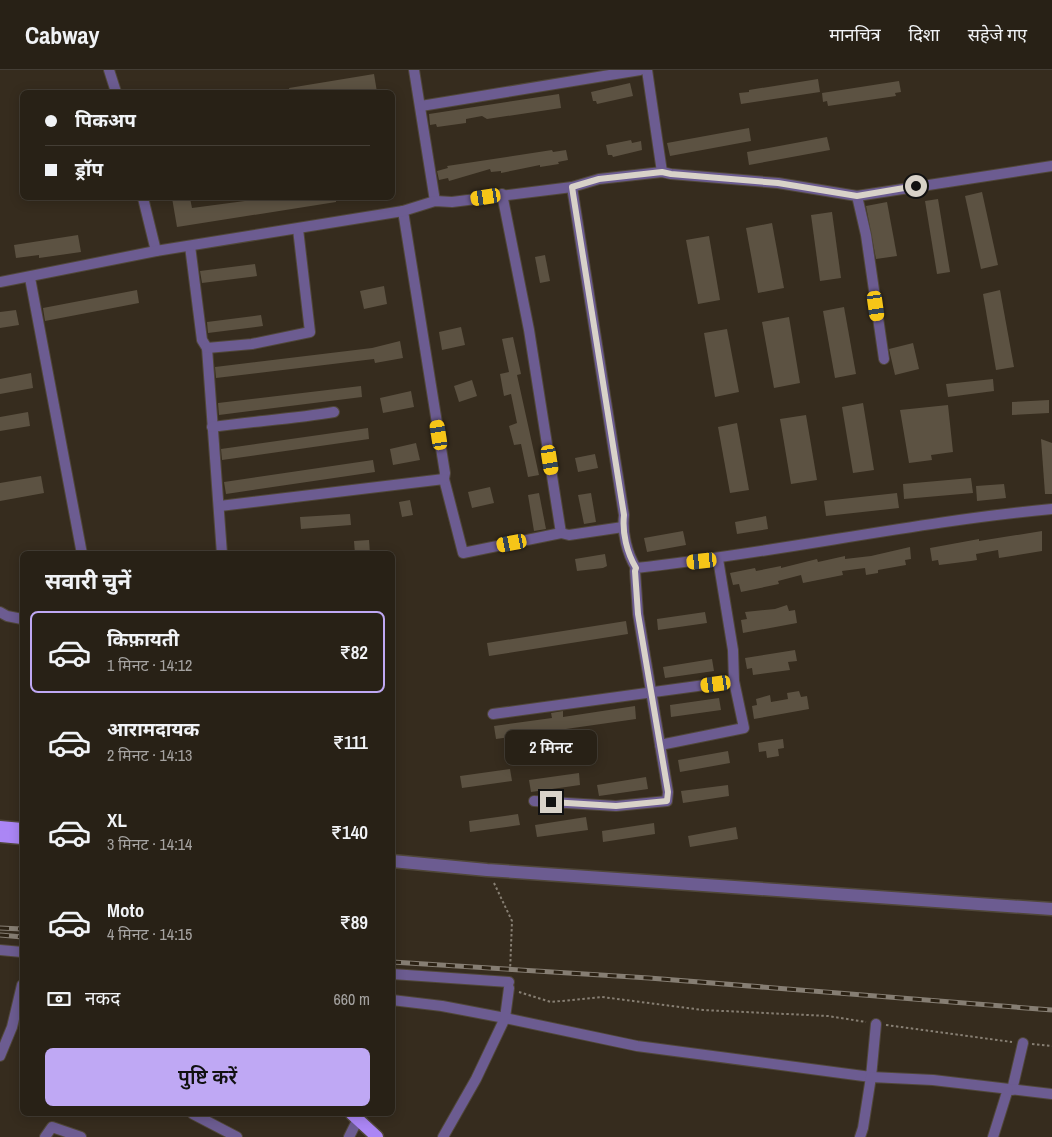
<!DOCTYPE html>
<html lang="hi">
<meta charset="utf-8">
<style>
body{margin:0;font-family:"Archivo Narrow","Noto Sans Devanagari",sans-serif;background:#342e23;color:#f1f3f6;height:100vh;display:flex;flex-direction:column;font-size:19px;white-space:nowrap}
*{box-sizing:border-box;margin:0}
p{font-size:16px;color:#a5a3a1}
.icon{flex:none;width:28px;height:28px;fill:none;stroke:currentColor;stroke-width:2;stroke-linecap:round;stroke-linejoin:round}
.map{position:relative;flex:1;overflow:hidden}
.drawer{position:absolute;left:20px;top:481px;width:375px;height:565px;display:flex;flex-direction:column;background:#282116;border-radius:8px;box-shadow:0 2px 12px #0003,0 0 0 1px #443e35}
.drawer>*{flex:none}
.guide{position:absolute;left:20px;top:20px;width:375px;height:110px;border-radius:8px;box-shadow:0 2px 12px #0003,0 0 0 1px #443e35;display:grid;align-content:center;height:110px;padding:0 25px;background:#282116}
.end{position:absolute;width:22px;height:22px;margin:-11px;border:6px solid #d8d2c9;background:#111;box-shadow:0 0 0 2px #111}
.from{border-radius:50%}
.bubble{position:absolute;height:35px;border-radius:8px;background:#282116;box-shadow:0 2px 12px #0003,0 0 0 1px #443e35;font-size:16px;font-weight:600;line-height:35px;text-align:center}
.car{position:absolute;width:15px;height:30px;margin:-15px -8px;border-radius:6px;box-shadow:0 0 4px 1px #0007;background:linear-gradient(#f5c518 24%,#345 0 40%,#f5c518 0 76%,#345 0 86%,#f5c518 0)}
.guide b{display:flex;align-items:center;gap:18px;height:48px;font-size:19px}
.guide b+b{border-top:1px solid #443e35}
.guide i{width:12px;height:12px;background:#f1f3f6}
ul{padding:0;list-style:none}
li{display:flex;align-items:center;gap:15px;height:82px;margin:0 10px 8px;padding:0 15px;border:2px solid transparent;border-radius:8px}
li div{flex:1}
li b{display:block;font-size:19px}
li em{font-style:normal;font-weight:600}
li.current{border-color:#bfa8f4}
li>.icon{width:45px;height:45px;stroke-width:1.5}
h2{padding:0 25px;font-size:22px;line-height:60px}
.pay{display:flex;align-items:center;gap:12px;height:55px;padding:0 25px;font-size:19px}
.pay p{margin-inline-start:auto}
.action{display:flex;gap:10px;margin-top:auto;padding:10px 25px}
.action a{flex:1;height:58px;border-radius:8px;background:#bfa8f4;color:#111;font-size:20px;font-weight:600;line-height:58px;text-align:center}
header{display:flex;align-items:center;gap:30px;box-sizing:border-box;height:70px;padding:0 25px;background:#282116;border-bottom:1px solid #443e35}
header strong{font-size:24px}
nav{display:flex;gap:28px;margin-inline-start:auto;font-size:18px}
.map>svg:first-child{display:block}
.building{fill:#5c5242}
.lines{fill:none;stroke-linecap:round;stroke-linejoin:round}
.minor-casing{stroke:#504739;stroke-width:12}
.tertiary-casing{stroke:#504739;stroke-width:15}
.primary-casing{stroke:#504739;stroke-width:15}
.path{stroke:#877f73;stroke-width:2;stroke-dasharray:2.5 2.5;stroke-linecap:butt}
.minor{stroke:#6c5c91;stroke-width:10}
.tertiary{stroke:#6c5c91;stroke-width:12}
.primary{stroke:#ab86f5;stroke-width:12}
.rail-casing{stroke:#867e73;stroke-width:5}
.rail{stroke:#2c2214;stroke-width:3;stroke-dasharray:9;stroke-linecap:butt}
.route{stroke:#d8d2c9;stroke-width:6}
</style>
<header>
<strong>Cabway</strong>
<nav><a>मानचित्र</a><a>दिशा</a><a>सहेजे गए</a></nav>
</header>
<div class="map">
<svg width="1052" height="1067" viewBox="0 0 1052 1067">
<rect width="100%" height="100%" fill="#362c1e"/>
<!-- building -->
<g class="building">
<path d="M374 4 377 22H290L289 18Z"/>
<path d="M818 9 820 22 741 34 739 23 749 22V20Z"/>
<path d="M899 11 901 22 895 23 896 26 828 36 827 31 823 32 822 23Z"/>
<path d="M630 13 633 26 597 34 596 31H593L591 22Z"/>
<path d="M559 24 561 38 487 49 482 46 466 49V53L437 57 436 54 430 55 429 44Z"/>
<path d="M749 58 751 71 670 86 667 73Z"/>
<path d="M827 67 830 80 749 95 747 82Z"/>
<path d="M631 70 632 73 641 71 642 80 613 87 612 85H608L606 75Z"/>
<path d="M552 80 553 82 566 80 568 90 558 92 559 94 540 97V95L501 103V101L491 102 490 99 449 111 448 108 439 110 437 101 448 98 447 96Z"/>
<path d="M982 122 998 195 981 199 965 126Z"/>
<path d="M172 128H190L192 138 268 128H336V132L177 157Z"/>
<path d="M938 129 950 202 937 204 925 131Z"/>
<path d="M887 132 897 186 876 189 866 136Z"/>
<path d="M832 142 841 208 820 211 811 145Z"/>
<path d="M772 153 784 218 758 223 746 158Z"/>
<path d="M78 165 81 182 39 188V185L16 188 14 175Z"/>
<path d="M709 166 720 230 698 234 686 170Z"/>
<path d="M545 185 550 211 540 213 535 187Z"/>
<path d="M255 194 257 206 202 213 200 201Z"/>
<path d="M384 216 387 234 364 239 360 221Z"/>
<path d="M137 220 139 233 45 251 43 238Z"/>
<path d="M1000 220 1014 297 996 300 983 224Z"/>
<path d="M844 237 856 304 835 308 823 241Z"/>
<path d="M16 240 19 255 0 258V242Z"/>
<path d="M261 245 263 256 208 263 207 252Z"/>
<path d="M789 247 800 313 774 318 762 252Z"/>
<path d="M461 257 465 275 442 280 439 262Z"/>
<path d="M727 259 739 322 715 327 704 263Z"/>
<path d="M513 267 521 304 517 305 539 405 528 407 521 374 514 375 509 356 517 353 511 324 504 326 500 304 509 302 502 269Z"/>
<path d="M400 271 403 288 375 293 374 289 216 308 215 297 372 278Z"/>
<path d="M913 273 919 299 895 305 889 279Z"/>
<path d="M31 303 33 318 0 324V309Z"/>
<path d="M993 309 994 321 948 327 946 314Z"/>
<path d="M472 310 477 326 459 332 454 316Z"/>
<path d="M361 316 362 327 219 345 218 333Z"/>
<path d="M411 321 414 337 383 343 380 328Z"/>
<path d="M1049 330V343L1012 345V332Z"/>
<path d="M863 333 874 400 853 403 842 337Z"/>
<path d="M948 335 953 382 931 385 932 390 909 393 900 340Z"/>
<path d="M28 342 30 356 0 361V347Z"/>
<path d="M806 345 817 410 791 414 780 349Z"/>
<path d="M737 353 749 420 730 423 718 357Z"/>
<path d="M368 358 369 369 222 390 221 379Z"/>
<path d="M1041 369 1052 373V424H1045Z"/>
<path d="M416 373 420 390 393 395 390 379Z"/>
<path d="M595 384 598 398 578 402 575 388Z"/>
<path d="M373 390 375 402 226 424 224 412Z"/>
<path d="M41 406 44 423 0 431V413Z"/>
<path d="M971 408 973 423 904 429 903 414Z"/>
<path d="M1004 414 1006 428 977 431 976 416Z"/>
<path d="M490 417 494 433 472 438 468 422Z"/>
<path d="M539 423 546 459 534 461 528 425Z"/>
<path d="M591 423 596 452 584 454 578 425Z"/>
<path d="M897 423 899 438 826 446 824 431Z"/>
<path d="M410 430 413 445 402 447 399 432Z"/>
<path d="M350 444 351 455 301 459 300 447Z"/>
<path d="M766 446 768 459 737 464 735 452Z"/>
<path d="M683 461 686 475 647 482 644 468Z"/>
<path d="M1042 461V481L999 488 998 480 976 484 977 490 971 491 939 495 938 490 932 491 930 478 979 469V471Z"/>
<path d="M369 470 370 484H355L354 471Z"/>
<path d="M910 477 911 489 905 490 906 495 878 500V503L866 505 865 498 842 501 843 505 803 513 801 505 778 511 779 514 741 522 739 514 733 515 730 503 755 498 756 501 781 496V498L817 489 818 492 845 486V489L871 486Z"/>
<path d="M605 484 607 496 603 498 577 501 575 489Z"/>
<path d="M787 535 789 541 795 540 797 553 743 563 741 550 747 549 745 542 775 539Z"/>
<path d="M705 542 707 553 658 560 657 549Z"/>
<path d="M626 551 628 564 489 586 487 573Z"/>
<path d="M795 580 797 591 788 592 790 600 753 605 752 598 747 599 745 588Z"/>
<path d="M712 589 714 601 665 608 663 597Z"/>
<path d="M799 621 801 627 807 626 809 639 754 649 752 636 757 635 756 629 770 625 771 632 788 629 787 623Z"/>
<path d="M719 628 721 640 671 647 670 635Z"/>
<path d="M635 636 636 649 496 669 494 656 552 648 551 643 563 641V647Z"/>
<path d="M783 669 784 678 778 679 779 686 767 688 766 681 759 682 758 673Z"/>
<path d="M728 681 730 693 680 702 678 690Z"/>
<path d="M510 699 512 711 462 718 460 706Z"/>
<path d="M579 703 580 715 531 722 529 710Z"/>
<path d="M646 707 648 719 599 726 597 715Z"/>
<path d="M728 715 729 726 683 733 681 721Z"/>
<path d="M518 744 520 755 470 762 469 751Z"/>
<path d="M586 747 588 760 537 767 535 755Z"/>
<path d="M654 753 655 764 603 772 602 761Z"/>
<path d="M736 757 738 769 690 777 688 766Z"/>
</g>
<g class="lines">
<defs>
<g id="minor">
<path d="M109 0 116 22"/>
<path d="M414 0 435 131"/>
<path d="M647 0 662 102"/>
<path d="M421 36 640 0"/>
<path d="M572 117 624 445C622 463 627 483 636 498"/>
<path d="M502 124 529 260 561 463"/>
<path d="M857 126 866 165 884 289"/>
<path d="M143 128 156 181"/>
<path d="M403 141 445 403 444 409 463 483 561 463 569 465 623 457"/>
<path d="M190 176 202 270 207 278 222 484"/>
<path d="M30 208 82 484"/>
<path d="M0 212 156 181 403 141 435 131 452 132 572 117 599 109 662 102 671 104 778 113 857 126 1052 96"/>
<path d="M207 278 252 274 310 262 298 159"/>
<path d="M212 357C254 351 293 349 334 342"/>
<path d="M220 436 444 409"/>
<path d="M0 542 7 546 22 549"/>
<path d="M493 644 734 611"/>
<path d="M660 675 744 658 734 611 733 580 718 489"/>
<path d="M534 731 616 736 667 731 668 722 638 544 635 501 636 498C776 483 913 452 1052 439"/>
<path d="M0 880 22 882"/>
<path d="M392 904 509 912"/>
<path d="M392 930 442 936 505 948 637 976 871 1007 876 954"/>
<path d="M0 986 12 957 22 915"/>
<path d="M1012 1020 1023 973"/>
<path d="M193 1044 237 1067"/>
<path d="M45 1067 52 1057 81 1067"/>
<path d="M349 1067 358 1049"/>
<path d="M443 1067 476 1009 505 948 509 918"/>
<path d="M860 1067 863 1058 871 1007 933 1010 1052 1024"/>
<path d="M993 1067 1008 1019"/>
</g>
<path id="tertiary" d="M392 791 487 800 1052 839"/>
<g id="primary">
<path d="M0 757 22 759"/>
<path d="M0 766 22 768"/>
<path d="M352 1044 377 1067"/>
</g>
</defs>
<!-- minor casing -->
<use href="#minor" class="minor-casing"/>
<!-- tertiary casing -->
<use href="#tertiary" class="tertiary-casing"/>
<!-- primary casing -->
<use href="#primary" class="primary-casing"/>
<!-- path -->
<g class="path">
<path d="M494 813 512 851 510 902"/>
<path d="M519 922 551 932 602 927 703 940 828 946 866 952"/>
<path d="M886 955 1012 972"/>
<path d="M1032 974 1052 976"/>
</g>
<!-- minor -->
<use href="#minor" class="minor"/>
<!-- tertiary -->
<use href="#tertiary" class="tertiary"/>
<!-- primary -->
<use href="#primary" class="primary"/>
<defs>
<g id="rail">
<path d="M0 858 22 859"/>
<path d="M0 865 22 867"/>
<path d="M392 892 649 908 1052 940"/>
</g>
</defs>
<!-- rail casing -->
<use href="#rail" class="rail-casing"/>
<!-- rail -->
<use href="#rail" class="rail"/>
</g>
<g class="lines">
<!-- route -->
<path class="route" d="M551 732 616 736 667 731 668 722 638 544 635 501 636 498C627 483 622 463 624 445L572 117 599 109 662 102 671 104 778 113 857 126 916 116"/>
</g>
</svg>
<i class="end from" style="left:916px;top:116px"></i>
<i class="end" style="left:551px;top:732px"></i>
<div class="bubble" style="left:505px;top:660px;width:92px">2 मिनट</div>
<i class="car" style="left:486px;top:127px;rotate:261deg"></i>
<i class="car" style="left:876px;top:236px;rotate:172deg"></i>
<i class="car" style="left:439px;top:365px;rotate:351deg"></i>
<i class="car" style="left:550px;top:390px;rotate:171deg"></i>
<i class="car" style="left:512px;top:473px;rotate:259deg"></i>
<i class="car" style="left:702px;top:491px;rotate:264deg"></i>
<i class="car" style="left:716px;top:614px;rotate:262deg"></i>
<div class="guide">
<b><i class="from"></i>पिकअप</b>
<b><i></i>ड्रॉप</b>
</div>
<section class="drawer">
<h2>सवारी चुनें</h2>
<ul>
<li class="current"><svg class="icon" aria-label="car" viewBox="0 0 24 24"><path d="M5 17H2v-5l4-1 3-4h7l3 4 3 1v5h-3M9 17h6M6 11h13"/><circle cx="7" cy="17" r="2"/><circle cx="17" cy="17" r="2"/></svg><div><b>किफ़ायती</b><p>1 मिनट · 14:12</p></div><em>₹82</em></li>
<li><svg class="icon" aria-label="car" viewBox="0 0 24 24"><path d="M5 17H2v-5l4-1 3-4h7l3 4 3 1v5h-3M9 17h6M6 11h13"/><circle cx="7" cy="17" r="2"/><circle cx="17" cy="17" r="2"/></svg><div><b>आरामदायक</b><p>2 मिनट · 14:13</p></div><em>₹111</em></li>
<li><svg class="icon" aria-label="car" viewBox="0 0 24 24"><path d="M5 17H2v-5l4-1 3-4h7l3 4 3 1v5h-3M9 17h6M6 11h13"/><circle cx="7" cy="17" r="2"/><circle cx="17" cy="17" r="2"/></svg><div><b>XL</b><p>3 मिनट · 14:14</p></div><em>₹140</em></li>
<li><svg class="icon" aria-label="car" viewBox="0 0 24 24"><path d="M5 17H2v-5l4-1 3-4h7l3 4 3 1v5h-3M9 17h6M6 11h13"/><circle cx="7" cy="17" r="2"/><circle cx="17" cy="17" r="2"/></svg><div><b>Moto</b><p>4 मिनट · 14:15</p></div><em>₹89</em></li>
</ul>
<div class="pay"><svg class="icon" aria-label="cash" viewBox="0 0 24 24"><path d="M3 7h18v10H3z"/><circle cx="12" cy="12" r="2"/></svg>नकद<p>660 m</p></div>
<div class="action"><a>पुष्टि करें</a></div>
</section>
</div>
